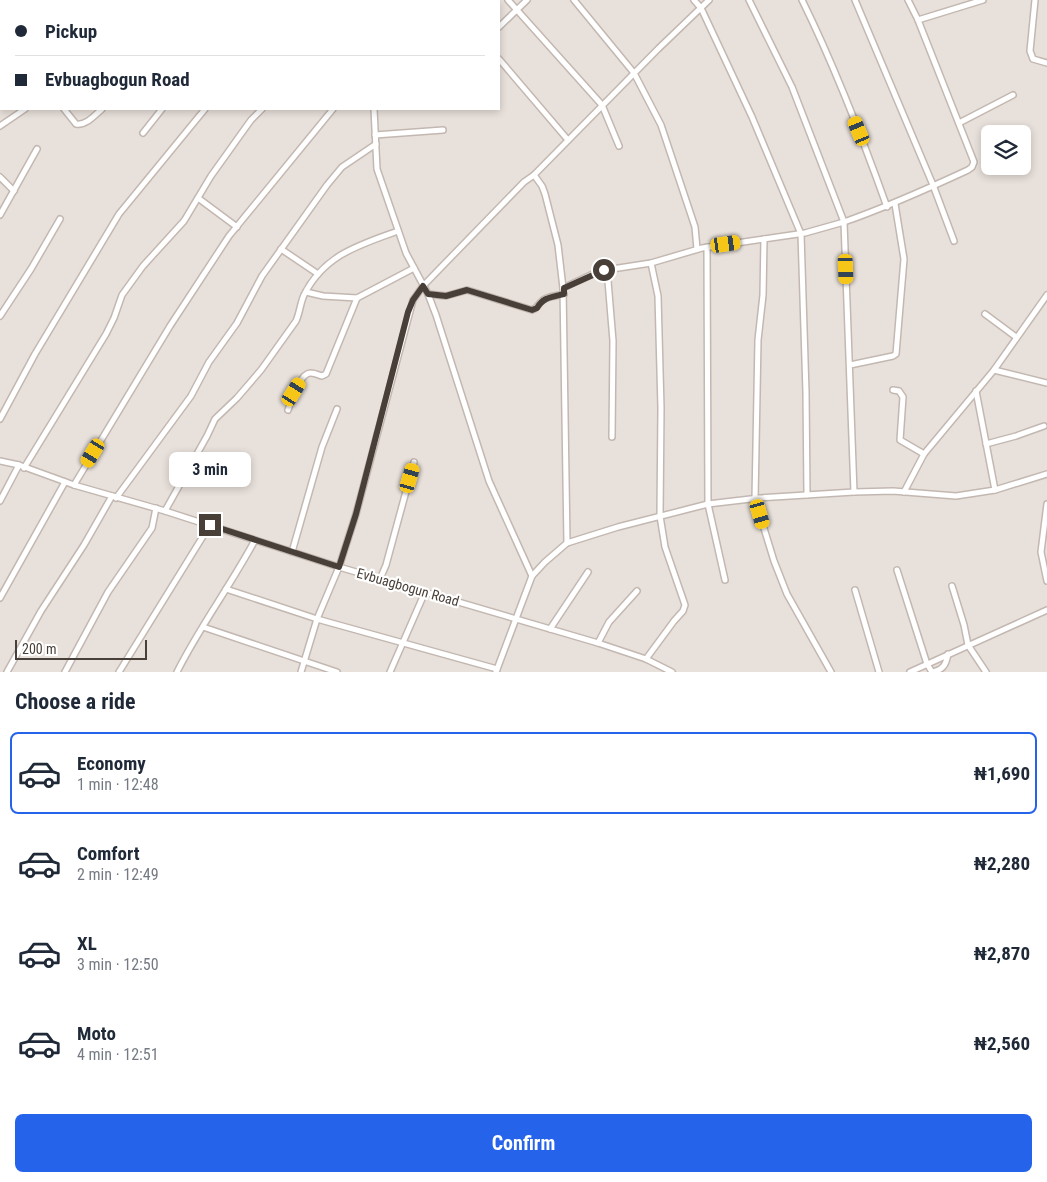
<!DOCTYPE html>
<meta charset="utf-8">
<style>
body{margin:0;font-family:"Roboto Condensed",sans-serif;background:#f2f2f3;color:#1f2937;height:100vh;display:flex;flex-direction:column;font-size:19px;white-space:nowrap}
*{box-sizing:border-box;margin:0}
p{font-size:16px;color:#747a83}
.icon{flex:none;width:28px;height:28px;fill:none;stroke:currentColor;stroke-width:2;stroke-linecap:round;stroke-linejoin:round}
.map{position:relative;height:672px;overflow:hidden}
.drawer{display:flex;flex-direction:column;background:#fff;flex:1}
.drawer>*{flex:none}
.banner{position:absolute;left:0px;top:0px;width:500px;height:110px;box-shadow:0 2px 8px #0003;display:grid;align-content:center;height:110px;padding:0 15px;background:#fff}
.buttons{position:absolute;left:981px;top:125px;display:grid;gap:10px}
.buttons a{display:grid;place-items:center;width:50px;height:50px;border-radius:8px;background:#fff;box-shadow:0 2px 8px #0003;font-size:25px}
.scale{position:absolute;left:15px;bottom:12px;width:132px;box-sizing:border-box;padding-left:5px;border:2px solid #493f39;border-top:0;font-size:14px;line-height:18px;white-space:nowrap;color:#493f39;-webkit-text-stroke:4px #fff;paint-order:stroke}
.end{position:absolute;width:22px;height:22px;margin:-11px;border:6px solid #493f39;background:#fff;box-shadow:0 0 0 2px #fff}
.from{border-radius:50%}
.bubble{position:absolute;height:35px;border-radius:8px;background:#fff;box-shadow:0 2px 8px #0003;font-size:16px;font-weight:700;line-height:35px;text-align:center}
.car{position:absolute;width:15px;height:30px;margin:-15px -8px;border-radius:6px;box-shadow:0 0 4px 1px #0007;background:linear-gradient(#f5c518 24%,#345 0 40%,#f5c518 0 76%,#345 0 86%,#f5c518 0)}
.banner b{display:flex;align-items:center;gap:18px;height:48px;font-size:19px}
.banner b+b{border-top:1px solid #e0e1e3}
.banner i{width:12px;height:12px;background:#1f2937}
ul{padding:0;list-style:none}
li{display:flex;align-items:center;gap:15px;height:82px;margin:0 10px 8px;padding:0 5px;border:2px solid transparent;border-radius:8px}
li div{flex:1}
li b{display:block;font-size:19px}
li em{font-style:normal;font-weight:700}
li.on{border-color:#2563eb}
li>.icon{width:45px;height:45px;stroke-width:1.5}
h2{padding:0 15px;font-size:22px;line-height:60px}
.primary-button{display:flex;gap:10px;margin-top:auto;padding:10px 15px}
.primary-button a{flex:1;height:58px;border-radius:8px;background:#2563eb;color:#fff;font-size:20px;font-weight:700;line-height:58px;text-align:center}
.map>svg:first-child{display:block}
.residential{fill:#e8e0da;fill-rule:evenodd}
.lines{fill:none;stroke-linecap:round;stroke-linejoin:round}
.street-casing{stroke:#c3b8b1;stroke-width:8}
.street{stroke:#fff;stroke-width:5}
.route{stroke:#493f39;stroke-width:6}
.labels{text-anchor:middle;stroke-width:4.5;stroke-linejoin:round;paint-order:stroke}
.street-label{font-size:14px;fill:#493f39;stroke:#fff}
</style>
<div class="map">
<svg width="1047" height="672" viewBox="0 0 1047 672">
<rect width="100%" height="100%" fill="#f5f0ec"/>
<!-- residential -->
<path class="residential" d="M0 0H1047V672H0ZM1 1H499V109H1ZM990 134H1022V166H990Z"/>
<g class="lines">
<defs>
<g id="street">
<path d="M52 0 53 1"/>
<path d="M154 0 155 1"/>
<path d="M363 0V1"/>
<path d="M508 0 602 105 619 146"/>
<path d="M574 0 634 73 661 125 695 227 697 249"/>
<path d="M694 0 701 8 752 117 801 234 806 392 807 495"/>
<path d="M749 0 792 87 844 222C887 207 927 189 968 170L972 167 974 162 918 20 908 0"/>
<path d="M802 0C835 67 862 137 887 207"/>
<path d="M855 0 933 185 954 241"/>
<path d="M1035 0 1030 51 1033 59 1047 63"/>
<path d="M115 1V0"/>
<path d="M272 1 274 0"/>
<path d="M0 6 1 8"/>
<path d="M918 20 983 0"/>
<path d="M499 27 527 0"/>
<path d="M499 59 568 140"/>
<path d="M0 66 1 65"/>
<path d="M64 109 76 124C86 126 95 115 102 109"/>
<path d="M374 109 377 169 406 253 428 294 436 315 489 481 532 576"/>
<path d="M959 123 1013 95"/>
<path d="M0 126 25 109"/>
<path d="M143 133 162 109"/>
<path d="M375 135 443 130"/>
<path d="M534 175 658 49 709 0"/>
<path d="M0 177 14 191"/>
<path d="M198 198 237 227"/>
<path d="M0 215 37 149"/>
<path d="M764 239 763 295 758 340 755 499 774 561 787 594 831 672"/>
<path d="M707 247 708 504 725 580"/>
<path d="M281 249 318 274"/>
<path d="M607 269 613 341 612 437"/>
<path d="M563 288 599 271 651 263 702 248 805 233 844 222 854 492"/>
<path d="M306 292 323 296 357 298"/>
<path d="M428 294 446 296 467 290 532 310C538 308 537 305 542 301 546 296 557 296 564 294"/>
<path d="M1047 295 994 370 1047 383"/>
<path d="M985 314 1016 337"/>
<path d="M0 316 31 269 60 219"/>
<path d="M850 365 893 356 896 354 904 259 895 204"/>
<path d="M893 390 899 391 903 397 900 440 924 454"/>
<path d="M976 391 995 490"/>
<path d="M288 410C291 402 300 372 311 373 314 373 319 375 322 376L326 374 357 298 414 268"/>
<path d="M0 419 35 354 119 214 205 109"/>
<path d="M986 444 1016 436 1044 426"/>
<path d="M0 461 19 465 74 485 165 511 339 567 598 643 646 659 672 672"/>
<path d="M24 468 106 334 114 318 122 295 143 266 184 221 211 176 251 120 262 109"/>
<path d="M74 485 170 326 229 236 333 109"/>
<path d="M904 492 924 454 994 370"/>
<path d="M116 498 191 396 209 362 237 323 262 276 327 185 342 167 376 144"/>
<path d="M0 501 19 465"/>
<path d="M1047 504 1041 552 1047 581"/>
<path d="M165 511 207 436 215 419 237 398 261 370 296 321C300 312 300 304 304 295 324 255 359 245 398 231"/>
<path d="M292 552 322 447 337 409"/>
<path d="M897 570 927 664 932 672"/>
<path d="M380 579 386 565 414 462"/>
<path d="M952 586 964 625 968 645 986 672"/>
<path d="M226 589 317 619 497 669"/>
<path d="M855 590 879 672"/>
<path d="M0 598 65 482"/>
<path d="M203 627 337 672"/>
<path d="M550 629 588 572"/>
<path d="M598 643 609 622 637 591"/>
<path d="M646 659 674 621 683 611 685 605 665 547 660 516 661 408 658 296 651 263"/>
<path d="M7 672 41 611 84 545 112 496"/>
<path d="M65 672 108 592 152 528 156 508"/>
<path d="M119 672 210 525"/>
<path d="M177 672C200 626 231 585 255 540"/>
<path d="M301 672 317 619 339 567 356 514 413 300 423 286 524 182 534 175 542 186 545 194 558 245 563 288 567 543"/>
<path d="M390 672 425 592"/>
<path d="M496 672 532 576 545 562 567 543 618 527 708 504 759 498 854 492 893 491 956 496 995 490 1047 474"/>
<path d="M910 672 1047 610"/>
<path d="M932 672C943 670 946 665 948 654"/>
</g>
</defs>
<!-- street casing -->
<use href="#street" class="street-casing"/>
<!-- street -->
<use href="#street" class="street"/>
</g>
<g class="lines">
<!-- route -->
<path class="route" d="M210 525 339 567 356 514 408 312 413 300 423 286 428 294 446 296 467 290 532 310 537 308C543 297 552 297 564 294V288L604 270"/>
</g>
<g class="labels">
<!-- street labels -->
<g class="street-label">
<text transform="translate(408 587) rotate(16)" y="5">Evbuagbogun Road</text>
</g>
</g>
</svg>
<div class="buttons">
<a><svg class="icon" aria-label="layers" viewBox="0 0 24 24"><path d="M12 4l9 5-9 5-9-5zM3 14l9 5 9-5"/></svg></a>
</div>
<div class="scale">200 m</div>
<i class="end from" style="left:604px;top:270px"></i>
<i class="end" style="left:210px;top:525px"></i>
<div class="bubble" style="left:169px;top:452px;width:82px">3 min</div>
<i class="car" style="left:859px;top:131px;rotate:337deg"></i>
<i class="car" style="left:726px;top:244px;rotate:82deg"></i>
<i class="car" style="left:846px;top:269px;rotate:178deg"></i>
<i class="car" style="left:294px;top:392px;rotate:32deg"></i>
<i class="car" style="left:93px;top:453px;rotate:211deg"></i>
<i class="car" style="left:410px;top:478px;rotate:16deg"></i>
<i class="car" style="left:760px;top:514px;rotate:164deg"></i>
<div class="banner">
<b><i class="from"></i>Pickup</b>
<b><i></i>Evbuagbogun Road</b>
</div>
</div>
<section class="drawer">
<h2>Choose a ride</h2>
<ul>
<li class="on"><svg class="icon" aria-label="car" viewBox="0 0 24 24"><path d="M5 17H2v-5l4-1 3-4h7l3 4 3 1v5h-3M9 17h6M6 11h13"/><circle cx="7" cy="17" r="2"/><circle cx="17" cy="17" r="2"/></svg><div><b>Economy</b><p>1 min · 12:48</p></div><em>₦1,690</em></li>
<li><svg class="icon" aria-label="car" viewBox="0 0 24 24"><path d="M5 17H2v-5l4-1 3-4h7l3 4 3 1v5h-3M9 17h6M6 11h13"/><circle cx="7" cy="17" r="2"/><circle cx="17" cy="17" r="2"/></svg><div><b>Comfort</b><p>2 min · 12:49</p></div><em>₦2,280</em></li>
<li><svg class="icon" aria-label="car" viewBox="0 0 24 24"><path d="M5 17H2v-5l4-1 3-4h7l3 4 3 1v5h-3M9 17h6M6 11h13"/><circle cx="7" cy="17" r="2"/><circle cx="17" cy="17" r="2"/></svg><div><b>XL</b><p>3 min · 12:50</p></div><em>₦2,870</em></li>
<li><svg class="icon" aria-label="car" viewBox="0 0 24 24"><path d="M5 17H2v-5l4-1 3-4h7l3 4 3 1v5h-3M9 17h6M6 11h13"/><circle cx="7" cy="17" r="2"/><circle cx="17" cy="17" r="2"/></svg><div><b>Moto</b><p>4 min · 12:51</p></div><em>₦2,560</em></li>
</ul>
<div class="primary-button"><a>Confirm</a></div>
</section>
